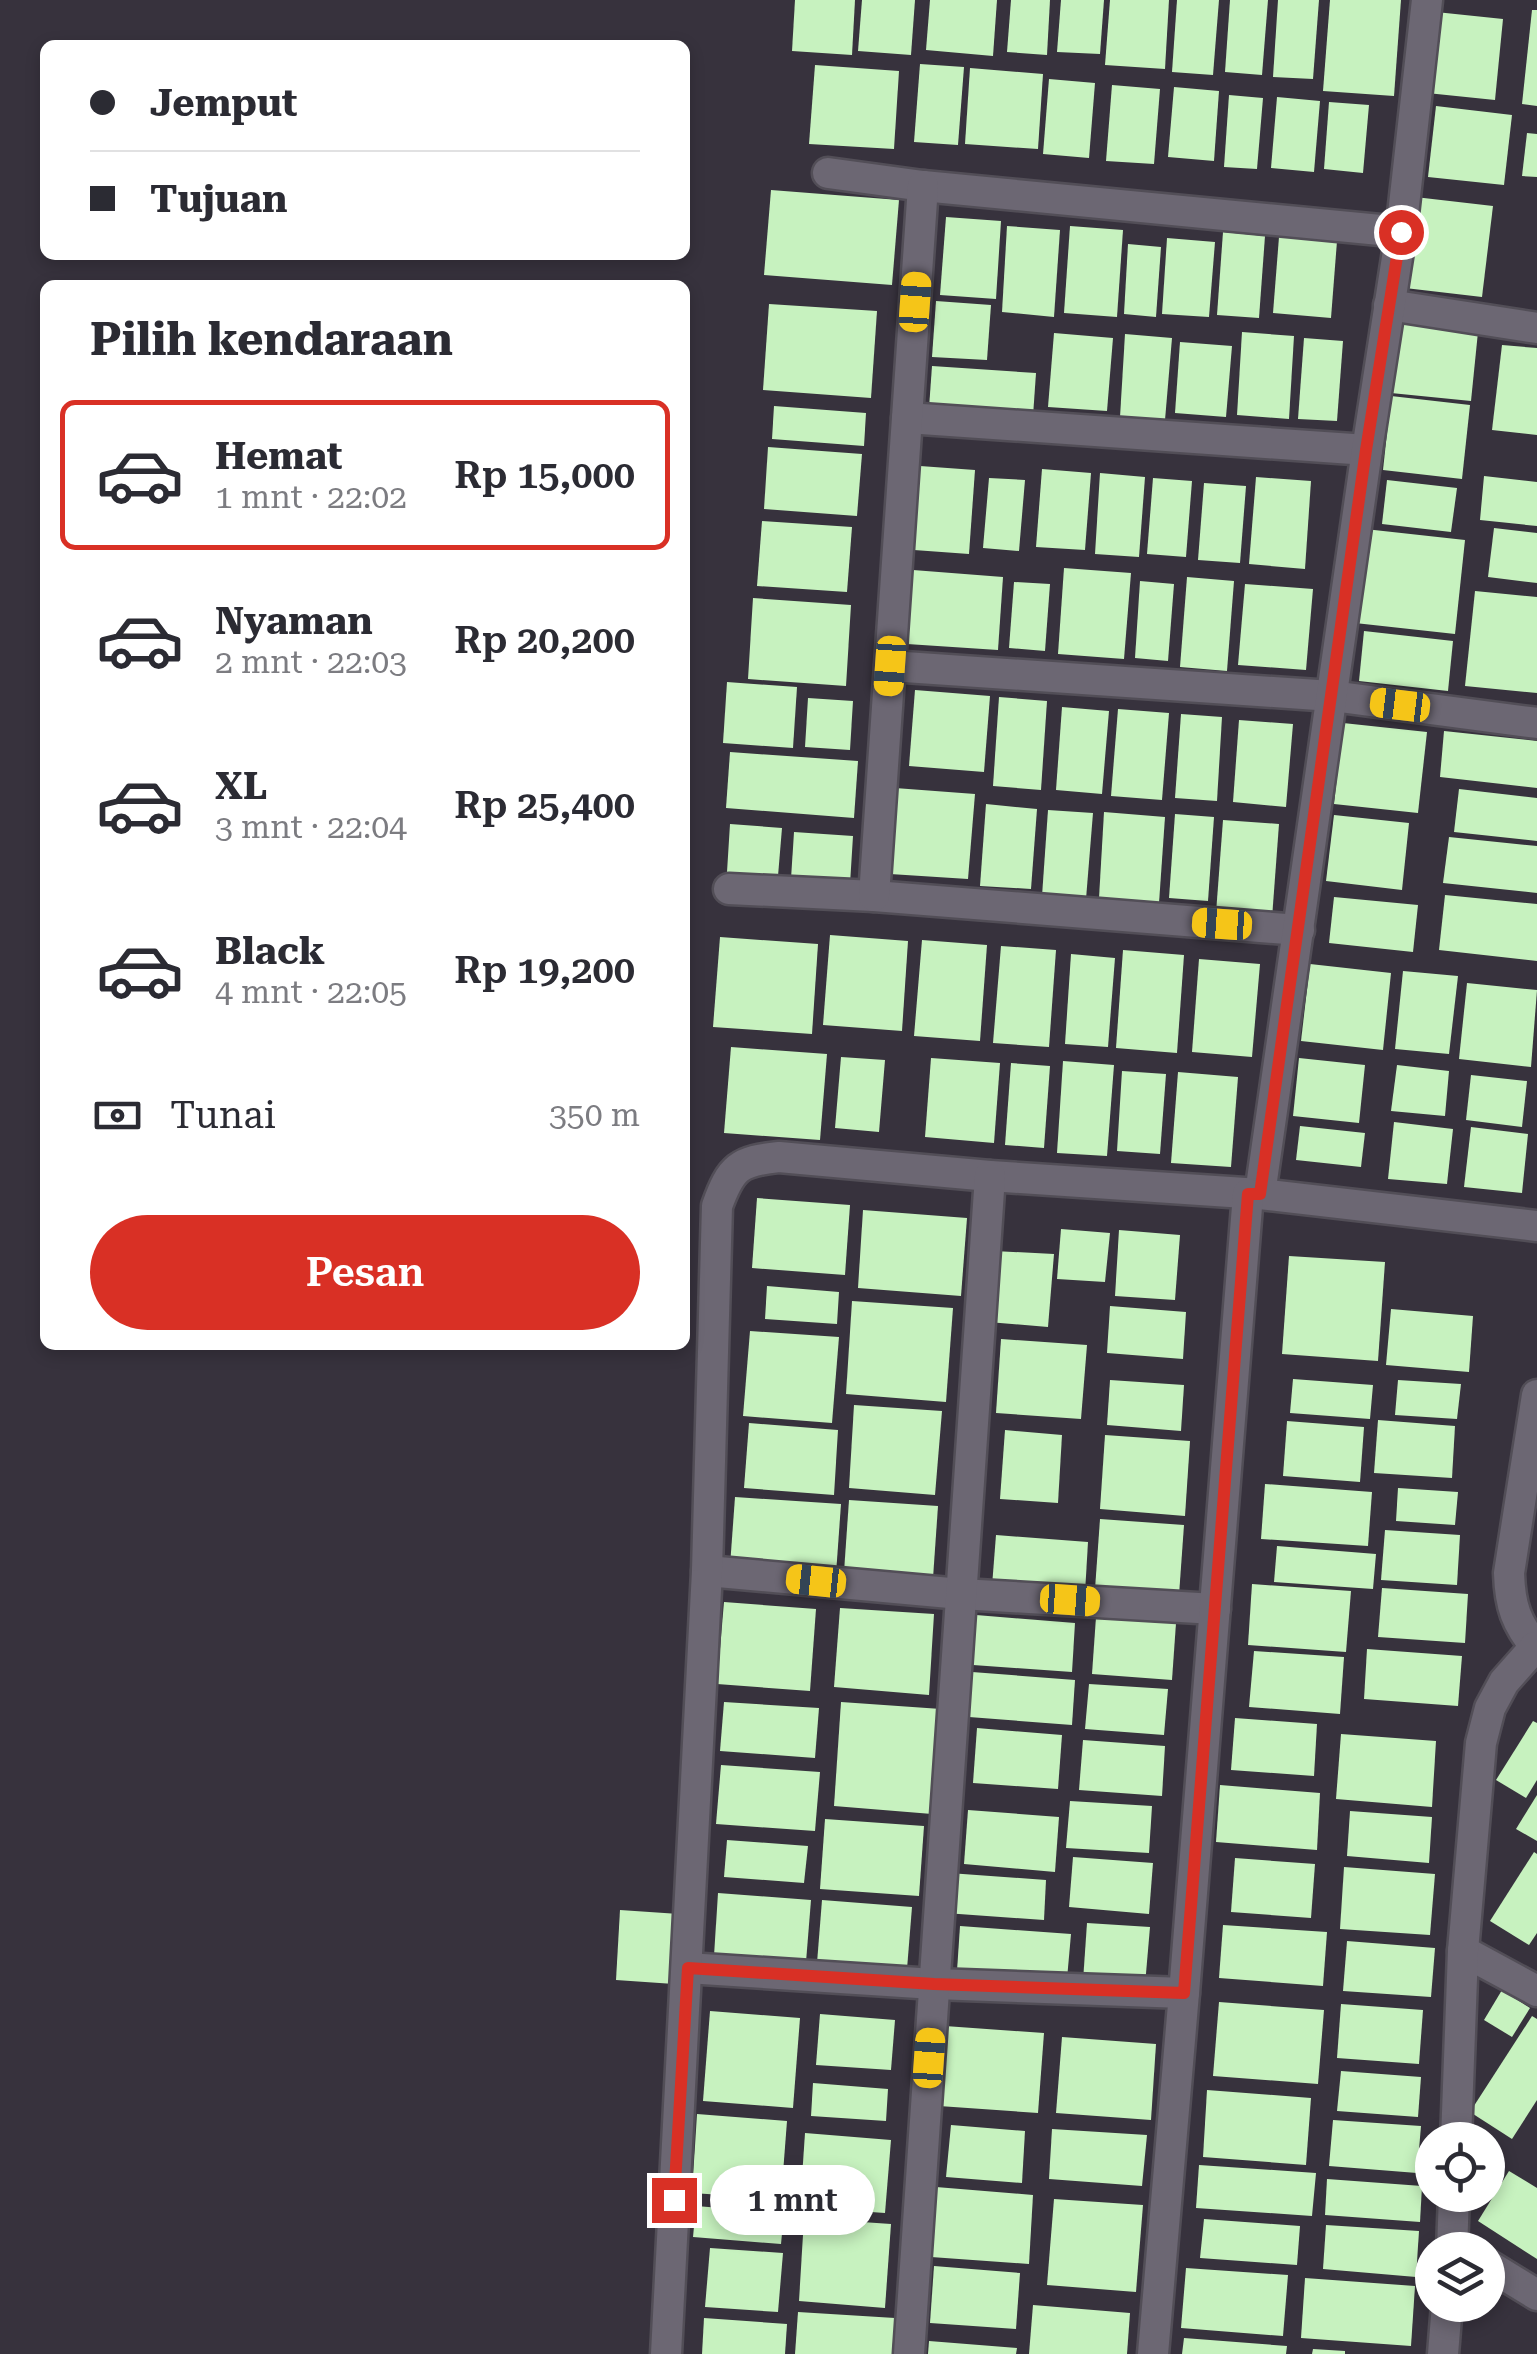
<!DOCTYPE html>
<html lang="id">
<meta charset="utf-8">
<style>
body{margin:0;font-family:"Roboto Serif",serif;background:#f7f7f7;color:#2b2b33;height:100vh;display:flex;flex-direction:column;font-size:38px;white-space:nowrap}
*{box-sizing:border-box;margin:0}
p{font-size:32px;color:#7c7c81}
.icon{flex:none;width:55px;height:55px;fill:none;stroke:currentColor;stroke-width:2;stroke-linecap:round;stroke-linejoin:round}
.map{position:relative;flex:1;overflow:hidden}
.panel{position:absolute;left:40px;top:280px;width:650px;height:1070px;display:flex;flex-direction:column;background:#fff;border-radius:15px;box-shadow:0 5px 15px #0003}
.panel>*{flex:none}
.hud{position:absolute;left:40px;top:40px;width:650px;height:220px;border-radius:15px;box-shadow:0 5px 15px #0003;display:grid;align-content:center;height:220px;padding:0 50px;background:#fff}
.buttons{position:absolute;left:1415px;top:2122px;display:grid;gap:20px}
.buttons a{display:grid;place-items:center;width:90px;height:90px;border-radius:50%;background:#fff;box-shadow:0 5px 15px #0003;font-size:50px}
.end{position:absolute;width:45px;height:45px;margin:-22px;border:12px solid #d93025;background:#fff;box-shadow:0 0 0 5px #fff}
.from{border-radius:50%}
.bubble{position:absolute;height:70px;border-radius:35px;background:#fff;box-shadow:0 5px 15px #0003;font-size:32px;font-weight:600;line-height:70px;text-align:center}
.car{position:absolute;width:30px;height:60px;margin:-30px -15px;border-radius:12px;box-shadow:0 0 8px 2px #0007;background:linear-gradient(#f5c518 24%,#345 0 40%,#f5c518 0 76%,#345 0 86%,#f5c518 0)}
.hud b{display:flex;align-items:center;gap:35px;height:95px;font-size:38px}
.hud b+b{border-top:2px solid #e1e1e2}
.hud i{width:25px;height:25px;background:#2b2b33}
ul{padding:0;list-style:none}
li{display:flex;align-items:center;gap:30px;height:150px;margin:0 20px 15px;padding:0 30px;border:5px solid transparent;border-radius:15px}
li div{flex:1}
li b{display:block;font-size:38px}
li em{font-style:normal;font-weight:600}
li.current{border-color:#d93025}
li>.icon{width:90px;height:90px;stroke-width:1.5}
h2{padding:0 50px;font-size:45px;line-height:120px}
.pay{display:flex;align-items:center;gap:25px;height:110px;padding:0 50px;font-size:38px}
.pay p{margin-inline-start:auto}
.cta{display:flex;gap:20px;margin-top:auto;padding:20px 50px}
.cta a{flex:1;height:115px;border-radius:60px;background:#d93025;color:#fff;font-size:40px;font-weight:600;line-height:115px;text-align:center}
.map>svg:first-child{display:block}
.building{fill:#c7f2bf}
.lines{fill:none;stroke-linecap:round;stroke-linejoin:round}
.minor-casing{stroke:#524e57;stroke-width:35}
.minor{stroke:#6c6773;stroke-width:30}
.route{stroke:#d93025;stroke-width:12}
</style>
<div class="map">
<svg width="1537" height="2354" viewBox="0 0 1537 2354">
<rect width="100%" height="100%" fill="#37323d"/>
<!-- building -->
<g class="building">
<path d="M795 0H855L852 55 792 51Z"/>
<path d="M862 0H915L911 55 858 51Z"/>
<path d="M930 0H997L993 56 926 50Z"/>
<path d="M1011 0H1050L1047 55 1007 52Z"/>
<path d="M1061 0H1104L1100 54 1057 52Z"/>
<path d="M1110 0H1169L1165 69 1105 65Z"/>
<path d="M1177 0H1219L1213 75 1172 72Z"/>
<path d="M1230 0H1268L1262 75 1225 72Z"/>
<path d="M1278 0H1319L1313 79 1273 77Z"/>
<path d="M1330 0H1401L1394 96 1323 91Z"/>
<path d="M1532 10H1537V106L1522 104Z"/>
<path d="M1436 12 1503 19 1495 100 1427 93Z"/>
<path d="M920 64 964 67 958 145 914 142Z"/>
<path d="M815 65 899 71 894 149 809 144Z"/>
<path d="M970 68 1043 74 1038 149 965 144Z"/>
<path d="M1049 79 1095 83 1089 158 1043 154Z"/>
<path d="M1112 85 1160 89 1154 164 1106 161Z"/>
<path d="M1174 87 1219 91 1214 161 1168 157Z"/>
<path d="M1229 95 1263 98 1257 169 1224 167Z"/>
<path d="M1277 97 1320 101 1314 172 1271 168Z"/>
<path d="M1329 102 1369 105 1363 173 1324 169Z"/>
<path d="M1436 106 1512 115 1504 185 1428 177Z"/>
<path d="M1527 133 1537 134V177L1522 176Z"/>
<path d="M771 190 899 200 892 285 764 275Z"/>
<path d="M1415 197 1493 206 1482 297 1405 288Z"/>
<path d="M946 217 1001 221 996 299 940 295Z"/>
<path d="M1007 226 1060 230 1054 317 1002 312Z"/>
<path d="M1070 226 1123 230 1117 317 1064 313Z"/>
<path d="M1223 232 1265 236 1259 318 1217 315Z"/>
<path d="M1279 237 1337 241 1331 318 1273 313Z"/>
<path d="M1167 238 1215 242 1209 317 1162 314Z"/>
<path d="M1128 244 1161 247 1156 317 1124 314Z"/>
<path d="M936 301 991 305 987 360 932 357Z"/>
<path d="M769 304 877 311 871 398 763 390Z"/>
<path d="M1399 314 1479 322 1471 401 1391 393Z"/>
<path d="M1242 332 1294 336 1289 419 1237 415Z"/>
<path d="M1054 333 1113 338 1107 411 1048 407Z"/>
<path d="M1125 334 1172 338 1165 420 1120 417Z"/>
<path d="M1304 338 1343 341 1337 421 1298 419Z"/>
<path d="M1180 342 1232 346 1226 417 1175 413Z"/>
<path d="M1502 345 1537 348V435L1492 430Z"/>
<path d="M932 366 1036 373 1033 416 929 408Z"/>
<path d="M1391 396 1470 405 1462 479 1383 470Z"/>
<path d="M774 406 866 413 864 446 772 439Z"/>
<path d="M768 447 862 454 857 516 764 509Z"/>
<path d="M920 466 975 470 969 554 914 550Z"/>
<path d="M1042 469 1091 473 1085 550 1036 547Z"/>
<path d="M1100 473 1145 477 1139 557 1095 554Z"/>
<path d="M1484 476 1537 482V526L1480 520Z"/>
<path d="M1256 477 1311 481 1305 569 1249 564Z"/>
<path d="M989 478 1025 480 1019 551 983 548Z"/>
<path d="M1153 478 1192 481 1186 557 1147 554Z"/>
<path d="M1387 480 1457 488 1451 532 1382 524Z"/>
<path d="M1204 483 1246 486 1240 563 1198 560Z"/>
<path d="M762 521 852 527 847 592 757 586Z"/>
<path d="M1494 528 1537 533V583L1488 577Z"/>
<path d="M1365 529 1465 540 1455 634 1355 623Z"/>
<path d="M1064 568 1131 573 1124 659 1058 654Z"/>
<path d="M913 570 1003 577 998 650 907 644Z"/>
<path d="M1187 577 1234 581 1227 671 1180 667Z"/>
<path d="M1140 581 1174 584 1168 661 1135 658Z"/>
<path d="M1014 582 1050 584 1045 651 1009 648Z"/>
<path d="M1245 584 1313 589 1306 670 1238 665Z"/>
<path d="M1475 591 1537 597V693L1465 686Z"/>
<path d="M753 598 851 605 846 686 748 679Z"/>
<path d="M1364 631 1453 641 1448 691 1359 681Z"/>
<path d="M727 682 797 687 793 748 723 743Z"/>
<path d="M915 690 990 696 984 772 909 766Z"/>
<path d="M999 697 1047 701 1041 790 993 786Z"/>
<path d="M808 698 853 701 850 750 805 747Z"/>
<path d="M1062 707 1109 711 1102 794 1056 790Z"/>
<path d="M1118 709 1169 713 1162 800 1111 796Z"/>
<path d="M1181 714 1222 717 1217 801 1175 798Z"/>
<path d="M1239 720 1293 724 1286 807 1233 802Z"/>
<path d="M1343 723 1427 732 1418 813 1334 804Z"/>
<path d="M1444 731 1537 741V788L1440 777Z"/>
<path d="M730 752 858 761 854 818 726 808Z"/>
<path d="M895 788 975 794 968 879 890 874Z"/>
<path d="M1459 789 1537 798V841L1454 832Z"/>
<path d="M986 804 1037 809 1031 889 980 886Z"/>
<path d="M1048 810 1093 813 1086 899 1042 896Z"/>
<path d="M1104 812 1165 817 1159 903 1099 898Z"/>
<path d="M1175 814 1214 817 1208 901 1169 898Z"/>
<path d="M1334 815 1409 823 1402 890 1326 881Z"/>
<path d="M1223 820 1279 824 1272 918 1216 913Z"/>
<path d="M730 824 782 828 778 876 727 872Z"/>
<path d="M794 832 853 836 850 884 791 879Z"/>
<path d="M1449 837 1537 846V893L1443 883Z"/>
<path d="M1445 895 1537 904V961L1439 950Z"/>
<path d="M1334 897 1418 905 1413 952 1329 943Z"/>
<path d="M830 935 908 941 902 1031 823 1025Z"/>
<path d="M720 937 818 944 812 1034 713 1027Z"/>
<path d="M922 940 987 945 980 1041 914 1036Z"/>
<path d="M1001 946 1056 950 1049 1047 993 1043Z"/>
<path d="M1123 950 1184 955 1177 1053 1116 1048Z"/>
<path d="M1071 954 1115 958 1108 1047 1065 1044Z"/>
<path d="M1199 959 1260 964 1252 1057 1192 1052Z"/>
<path d="M1310 964 1391 973 1383 1050 1301 1041Z"/>
<path d="M1403 971 1458 976 1449 1054 1395 1049Z"/>
<path d="M1467 983 1537 990 1531 1067 1459 1059Z"/>
<path d="M731 1047 827 1054 820 1140 724 1133Z"/>
<path d="M841 1057 885 1060 879 1132 835 1128Z"/>
<path d="M931 1058 1000 1063 994 1143 925 1137Z"/>
<path d="M1299 1058 1365 1065 1359 1123 1293 1116Z"/>
<path d="M1063 1061 1114 1065 1107 1156 1057 1153Z"/>
<path d="M1011 1063 1050 1066 1044 1148 1005 1145Z"/>
<path d="M1397 1065 1449 1071 1445 1116 1391 1111Z"/>
<path d="M1122 1071 1166 1074 1160 1154 1117 1151Z"/>
<path d="M1178 1072 1238 1077 1231 1167 1171 1163Z"/>
<path d="M1471 1075 1527 1081 1522 1127 1466 1120Z"/>
<path d="M1394 1122 1453 1129 1447 1184 1388 1179Z"/>
<path d="M1300 1126 1365 1133 1361 1167 1296 1160Z"/>
<path d="M1471 1127 1528 1134 1522 1193 1464 1187Z"/>
<path d="M757 1198 850 1205 845 1275 752 1268Z"/>
<path d="M863 1210 967 1218 961 1296 858 1288Z"/>
<path d="M1061 1229 1110 1233 1105 1282 1057 1279Z"/>
<path d="M1119 1230 1180 1235 1175 1300 1115 1296Z"/>
<path d="M994 1251 1054 1254 1048 1327 988 1322Z"/>
<path d="M1289 1256 1385 1262 1378 1361 1282 1354Z"/>
<path d="M767 1286 839 1292 837 1324 765 1319Z"/>
<path d="M852 1301 953 1308 946 1402 846 1394Z"/>
<path d="M1110 1306 1186 1312 1183 1359 1107 1353Z"/>
<path d="M1391 1309 1473 1316 1469 1372 1386 1365Z"/>
<path d="M750 1331 839 1337 832 1423 743 1416Z"/>
<path d="M1001 1339 1087 1345 1081 1419 996 1413Z"/>
<path d="M1293 1379 1373 1385 1370 1419 1290 1413Z"/>
<path d="M1110 1380 1184 1385 1181 1431 1107 1425Z"/>
<path d="M1398 1380 1461 1384 1457 1419 1395 1415Z"/>
<path d="M854 1405 942 1411 935 1495 849 1488Z"/>
<path d="M1378 1420 1455 1426 1452 1478 1374 1473Z"/>
<path d="M1287 1421 1364 1427 1360 1482 1283 1476Z"/>
<path d="M749 1423 838 1430 834 1495 744 1488Z"/>
<path d="M1005 1430 1062 1435 1058 1503 1000 1499Z"/>
<path d="M1105 1435 1190 1441 1185 1516 1100 1509Z"/>
<path d="M1265 1484 1372 1492 1368 1546 1261 1539Z"/>
<path d="M1398 1488 1458 1492 1455 1525 1396 1521Z"/>
<path d="M735 1497 841 1504 836 1574 730 1566Z"/>
<path d="M849 1500 938 1506 933 1578 844 1572Z"/>
<path d="M1100 1519 1184 1525 1179 1595 1095 1589Z"/>
<path d="M1385 1530 1460 1535 1457 1585 1381 1580Z"/>
<path d="M996 1535 1088 1542 1085 1593 992 1586Z"/>
<path d="M1277 1546 1376 1554 1373 1589 1274 1582Z"/>
<path d="M1252 1584 1351 1591 1346 1652 1248 1645Z"/>
<path d="M1382 1588 1468 1594 1465 1643 1378 1637Z"/>
<path d="M724 1602 816 1609 810 1691 717 1684Z"/>
<path d="M840 1608 934 1614 929 1695 834 1687Z"/>
<path d="M976 1615 1075 1623 1072 1672 973 1665Z"/>
<path d="M1096 1617 1176 1623 1172 1680 1092 1674Z"/>
<path d="M1367 1649 1462 1656 1458 1706 1364 1699Z"/>
<path d="M1254 1651 1344 1657 1340 1714 1249 1707Z"/>
<path d="M972 1672 1075 1680 1072 1725 969 1717Z"/>
<path d="M1089 1684 1168 1689 1164 1735 1085 1729Z"/>
<path d="M724 1702 819 1708 815 1758 720 1751Z"/>
<path d="M841 1702 941 1709 932 1814 834 1806Z"/>
<path d="M1235 1718 1317 1724 1314 1776 1231 1770Z"/>
<path d="M1533 1721 1537 1723V1780L1526 1798 1496 1780Z"/>
<path d="M977 1728 1062 1735 1058 1789 973 1783Z"/>
<path d="M1341 1734 1436 1741 1432 1807 1336 1799Z"/>
<path d="M1083 1740 1165 1746 1162 1796 1079 1790Z"/>
<path d="M721 1765 820 1772 815 1831 716 1824Z"/>
<path d="M1220 1785 1320 1793 1317 1850 1216 1842Z"/>
<path d="M1537 1795V1841L1516 1829Z"/>
<path d="M1070 1801 1152 1806 1149 1853 1066 1848Z"/>
<path d="M968 1810 1059 1817 1055 1872 964 1864Z"/>
<path d="M1350 1811 1432 1817 1429 1863 1347 1856Z"/>
<path d="M825 1819 924 1826 919 1896 820 1889Z"/>
<path d="M727 1840 808 1846 804 1883 724 1877Z"/>
<path d="M1534 1852 1537 1854V1933L1529 1945 1490 1921Z"/>
<path d="M1073 1857 1153 1863 1149 1914 1069 1907Z"/>
<path d="M1235 1858 1315 1864 1311 1918 1231 1912Z"/>
<path d="M1344 1867 1435 1874 1430 1935 1340 1929Z"/>
<path d="M949 1873 1046 1880 1044 1920 945 1913Z"/>
<path d="M718 1893 811 1900 806 1962 714 1956Z"/>
<path d="M822 1900 912 1907 907 1969 817 1963Z"/>
<path d="M620 1910 679 1914 674 1984 616 1980Z"/>
<path d="M1087 1923 1150 1927 1145 1985 1083 1981Z"/>
<path d="M1223 1925 1327 1932 1323 1986 1219 1978Z"/>
<path d="M960 1926 1071 1934 1067 1979 957 1971Z"/>
<path d="M1347 1941 1435 1948 1431 1997 1343 1991Z"/>
<path d="M1502 1990 1530 2008 1512 2037 1484 2020Z"/>
<path d="M1219 2002 1324 2010 1318 2084 1213 2076Z"/>
<path d="M1341 2004 1423 2010 1419 2064 1337 2058Z"/>
<path d="M710 2011 800 2018 793 2108 703 2101Z"/>
<path d="M820 2014 895 2020 891 2070 816 2065Z"/>
<path d="M1532 2016 1537 2019V2100L1512 2139 1470 2112Z"/>
<path d="M945 2026 1044 2033 1038 2113 939 2106Z"/>
<path d="M1062 2037 1156 2044 1151 2120 1056 2113Z"/>
<path d="M1341 2071 1421 2077 1418 2117 1337 2111Z"/>
<path d="M813 2083 888 2089 886 2121 811 2116Z"/>
<path d="M1207 2090 1311 2098 1306 2165 1203 2157Z"/>
<path d="M697 2114 787 2121 781 2199 692 2193Z"/>
<path d="M1333 2120 1421 2126 1417 2173 1329 2166Z"/>
<path d="M951 2125 1025 2131 1022 2183 946 2177Z"/>
<path d="M1052 2129 1147 2135 1142 2186 1049 2179Z"/>
<path d="M805 2133 891 2140 885 2213 800 2207Z"/>
<path d="M1199 2165 1316 2173 1312 2216 1196 2208Z"/>
<path d="M1509 2171 1537 2188V2259L1478 2221Z"/>
<path d="M1327 2179 1422 2186 1420 2222 1325 2215Z"/>
<path d="M936 2187 1033 2195 1029 2264 931 2257Z"/>
<path d="M1054 2199 1143 2205 1136 2292 1047 2285Z"/>
<path d="M696 2206 784 2213 781 2244 693 2237Z"/>
<path d="M804 2218 891 2224 885 2308 799 2301Z"/>
<path d="M1204 2219 1300 2226 1297 2265 1200 2258Z"/>
<path d="M1326 2225 1419 2231 1416 2277 1323 2269Z"/>
<path d="M710 2248 783 2253 778 2312 705 2307Z"/>
<path d="M934 2266 1020 2273 1016 2329 930 2323Z"/>
<path d="M1186 2268 1288 2275 1283 2336 1181 2328Z"/>
<path d="M1305 2278 1415 2286 1411 2346 1301 2338Z"/>
<path d="M1033 2305 1130 2313 1127 2354H1029Z"/>
<path d="M798 2312 895 2318 892 2354H795Z"/>
<path d="M704 2318 787 2324 785 2354H702Z"/>
<path d="M1184 2338 1287 2346 1286 2354H1182Z"/>
<path d="M929 2341 1017 2348 1016 2354H928Z"/>
<path d="M1313 2349 1345 2351V2354H1312Z"/>
</g>
<g class="lines">
<defs>
<g id="minor">
<path d="M828 173 923 186 1401 232"/>
<path d="M1389 305 1537 328"/>
<path d="M907 418 1367 450"/>
<path d="M890 666 1332 696 1537 723"/>
<path d="M729 889 874 896 1299 930"/>
<path d="M874 896 923 186"/>
<path d="M1260 1194 1367 450 1401 232 1427 0"/>
<path d="M1537 1395 1509 1573C1510 1606 1516 1623 1537 1649"/>
<path d="M707 1571 961 1594 1215 1609"/>
<path d="M1463 1951 1537 1991"/>
<path d="M687 1968 934 1984 1184 1993"/>
<path d="M1456 2140 1463 1951 1481 1743 1490 1708 1504 1682 1535 1647"/>
<path d="M1452 2250 1454 2195"/>
<path d="M1488 2265 1537 2295"/>
<path d="M666 2354 707 1571 717 1206C731 1167 739 1161 779 1157L990 1176 1260 1194 1537 1226"/>
<path d="M909 2354 990 1176"/>
<path d="M1153 2354 1184 1993 1248 1194"/>
<path d="M1443 2354 1447 2305"/>
</g>
</defs>
<!-- minor casing -->
<use href="#minor" class="minor-casing"/>
<!-- minor -->
<use href="#minor" class="minor"/>
</g>
<g class="lines">
<!-- route -->
<path class="route" d="M674 2200 688 1968 934 1984 1184 1993 1248 1194H1260L1366 450 1401 232"/>
</g>
</svg>
<div class="buttons">
<a><svg class="icon" aria-label="locate" viewBox="0 0 24 24"><circle cx="12" cy="12" r="6"/><path d="M12 2v4M12 18v4M2 12h4M18 12h4"/></svg></a>
<a><svg class="icon" aria-label="layers" viewBox="0 0 24 24"><path d="M12 4l9 5-9 5-9-5zM3 14l9 5 9-5"/></svg></a>
</div>
<i class="end from" style="left:1401px;top:232px"></i>
<i class="end" style="left:674px;top:2200px"></i>
<div class="bubble" style="left:710px;top:2165px;width:165px">1 mnt</div>
<i class="car" style="left:915px;top:302px;rotate:4deg"></i>
<i class="car" style="left:890px;top:666px;rotate:184deg"></i>
<i class="car" style="left:1400px;top:705px;rotate:277deg"></i>
<i class="car" style="left:1222px;top:924px;rotate:274deg"></i>
<i class="car" style="left:816px;top:1581px;rotate:276deg"></i>
<i class="car" style="left:1070px;top:1600px;rotate:94deg"></i>
<i class="car" style="left:929px;top:2058px;rotate:4deg"></i>
<div class="hud">
<b><i class="from"></i>Jemput</b>
<b><i></i>Tujuan</b>
</div>
<section class="panel">
<h2>Pilih kendaraan</h2>
<ul>
<li class="current"><svg class="icon" aria-label="car" viewBox="0 0 24 24"><path d="M5 17H2v-5l4-1 3-4h7l3 4 3 1v5h-3M9 17h6M6 11h13"/><circle cx="7" cy="17" r="2"/><circle cx="17" cy="17" r="2"/></svg><div><b>Hemat</b><p>1 mnt · 22:02</p></div><em>Rp 15,000</em></li>
<li><svg class="icon" aria-label="car" viewBox="0 0 24 24"><path d="M5 17H2v-5l4-1 3-4h7l3 4 3 1v5h-3M9 17h6M6 11h13"/><circle cx="7" cy="17" r="2"/><circle cx="17" cy="17" r="2"/></svg><div><b>Nyaman</b><p>2 mnt · 22:03</p></div><em>Rp 20,200</em></li>
<li><svg class="icon" aria-label="car" viewBox="0 0 24 24"><path d="M5 17H2v-5l4-1 3-4h7l3 4 3 1v5h-3M9 17h6M6 11h13"/><circle cx="7" cy="17" r="2"/><circle cx="17" cy="17" r="2"/></svg><div><b>XL</b><p>3 mnt · 22:04</p></div><em>Rp 25,400</em></li>
<li><svg class="icon" aria-label="car" viewBox="0 0 24 24"><path d="M5 17H2v-5l4-1 3-4h7l3 4 3 1v5h-3M9 17h6M6 11h13"/><circle cx="7" cy="17" r="2"/><circle cx="17" cy="17" r="2"/></svg><div><b>Black</b><p>4 mnt · 22:05</p></div><em>Rp 19,200</em></li>
</ul>
<div class="pay"><svg class="icon" aria-label="cash" viewBox="0 0 24 24"><path d="M3 7h18v10H3z"/><circle cx="12" cy="12" r="2"/></svg>Tunai<p>350 m</p></div>
<div class="cta"><a>Pesan</a></div>
</section>
</div>
